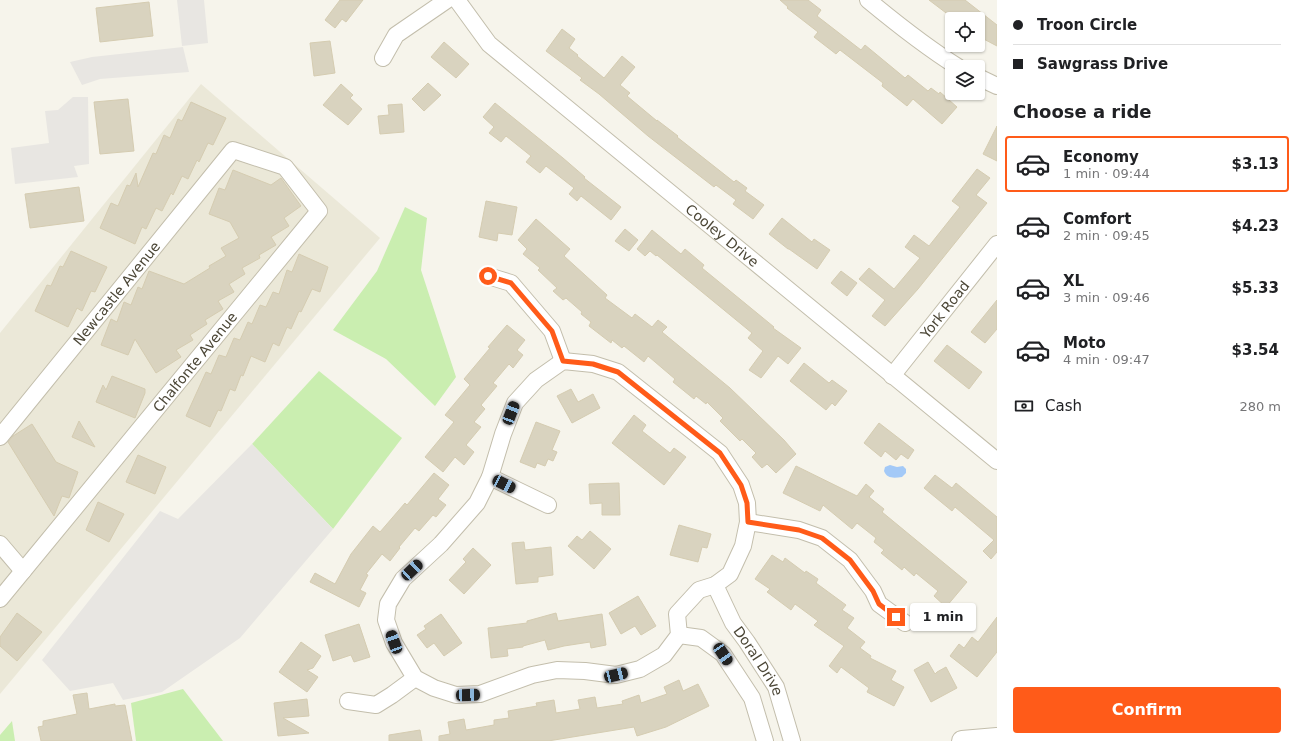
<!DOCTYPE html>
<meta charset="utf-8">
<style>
body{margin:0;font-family:"DejaVu Sans",sans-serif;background:#f2f2f2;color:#202124;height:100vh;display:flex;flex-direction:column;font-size:15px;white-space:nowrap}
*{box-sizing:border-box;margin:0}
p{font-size:13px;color:#757577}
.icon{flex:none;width:22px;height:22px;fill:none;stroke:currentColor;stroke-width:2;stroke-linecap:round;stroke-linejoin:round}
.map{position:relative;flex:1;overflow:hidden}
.panel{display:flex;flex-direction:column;background:#fff;width:300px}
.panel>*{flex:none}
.banner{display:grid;align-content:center;height:88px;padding:0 16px;background:#fff}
.controls{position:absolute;left:945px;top:12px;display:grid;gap:8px}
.controls a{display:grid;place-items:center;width:40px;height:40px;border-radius:4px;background:#fff;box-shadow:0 1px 3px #0004;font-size:20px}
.end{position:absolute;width:18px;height:18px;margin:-9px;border:5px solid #ff5b19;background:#fff;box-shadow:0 0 0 2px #fff}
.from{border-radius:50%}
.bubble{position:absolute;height:28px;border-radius:4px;background:#fff;box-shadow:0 1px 3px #0004;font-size:13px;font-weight:700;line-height:28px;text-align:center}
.car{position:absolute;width:12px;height:24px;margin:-12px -6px;border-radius:5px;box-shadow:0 0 3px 1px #0007;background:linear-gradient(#222 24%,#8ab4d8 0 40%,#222 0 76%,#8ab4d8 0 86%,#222 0)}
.banner b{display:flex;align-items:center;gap:14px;height:38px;font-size:15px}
.banner b+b{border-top:1px solid #e0e0e0}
.banner i{width:10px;height:10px;background:#202124}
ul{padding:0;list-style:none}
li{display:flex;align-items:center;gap:12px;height:56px;margin:0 8px 6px;padding:0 8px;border:2px solid transparent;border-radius:4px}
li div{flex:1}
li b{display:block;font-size:15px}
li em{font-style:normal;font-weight:700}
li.active{border-color:#ff5b19}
li>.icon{width:36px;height:36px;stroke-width:1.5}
h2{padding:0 16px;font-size:18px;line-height:48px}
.pay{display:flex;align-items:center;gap:10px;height:44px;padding:0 16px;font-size:15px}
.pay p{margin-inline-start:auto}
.cta{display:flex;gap:8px;margin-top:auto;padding:8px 16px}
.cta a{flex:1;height:46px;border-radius:4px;background:#ff5b19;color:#fff;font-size:16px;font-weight:700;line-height:46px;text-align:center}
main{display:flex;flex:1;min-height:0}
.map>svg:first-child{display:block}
.residential{fill:#ebe8d8}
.green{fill:#caeeb0}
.parking{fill:#e8e6e2}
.water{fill:#a3c9f7}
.building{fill:#d9d3bf;stroke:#d5ccb1}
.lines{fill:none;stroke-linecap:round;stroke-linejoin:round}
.minor-casing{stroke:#c3beac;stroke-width:18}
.tertiary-casing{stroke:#c3beac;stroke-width:22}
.minor{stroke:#fff;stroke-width:16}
.tertiary{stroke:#fff;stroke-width:20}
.route{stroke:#ff5b19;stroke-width:5}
.labels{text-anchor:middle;stroke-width:3.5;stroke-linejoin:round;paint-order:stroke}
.street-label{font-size:14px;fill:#4c4737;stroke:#fff}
</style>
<main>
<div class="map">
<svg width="997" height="741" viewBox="0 0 997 741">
<rect width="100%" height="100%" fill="#f6f4eb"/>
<!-- residential -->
<path class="residential" d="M201 84 380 238 0 694V333Z"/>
<!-- green -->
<g class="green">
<path d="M405 207 427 218 421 270 456 377 435 406 386 359 333 330 377 271Z"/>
<path d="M319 371 402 438 333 529 252 444Z"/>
<path d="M183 689 223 741H136L131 703Z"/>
<path d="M12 721 15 741H0V735Z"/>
</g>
<!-- parking -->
<g class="parking">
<path d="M177 0H204L208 43 182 46Z"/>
<path d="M183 47 189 72 100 79 82 85 70 62 92 57Z"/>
<path d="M73 97H88L89 164 74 166 78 177 15 184 11 148 49 143 45 111 58 110Z"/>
<path d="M252 444 333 529 240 638 162 692 123 700 113 683 70 691 42 660 160 511 178 519Z"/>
</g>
<!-- water -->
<path class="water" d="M890 465 897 467 903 466 906 469V473L902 477C894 478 887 479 884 471L885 467Z"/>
<!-- building -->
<g class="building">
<path d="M340 0H363L346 22 342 19 335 28 325 20Z"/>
<path d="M780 0H808L821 10 817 16 861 50 865 45 905 78 908 75 928 91 931 88 939 94 940 92 957 107 942 124 913 99 907 106 882 86 883 83 840 50 836 54 814 37 818 32 787 8 788 7Z"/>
<path d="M929 0H965L997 25V46L978 36V19H954Z"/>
<path d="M149 2 153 36 100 42 96 8Z"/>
<path d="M562 29 575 39 569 48 578 55 577 56 604 78 622 56 635 67 620 85 630 93 627 96 657 121V120L678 136 677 137 734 182 736 180 747 188 745 191 764 205 753 219 733 204 736 200 716 185 714 187 648 136 599 94 580 80 582 78 546 51Z"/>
<path d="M330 41 335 73 314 76 310 43Z"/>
<path d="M444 42 469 64 456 78 431 57Z"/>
<path d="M428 83 441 95 424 111 412 99Z"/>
<path d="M341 84 353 95 350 98 362 109 348 125 323 105Z"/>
<path d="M128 99 134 151 100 154 94 102Z"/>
<path d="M191 102 226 118 213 145 208 143 199 162 197 160 188 179 182 176 173 195 171 193 162 211 156 208 146 229 142 227 135 244 100 228 111 203 118 206 127 185 130 186 136 173 138 187 153 153 156 154 164 135 170 138 178 119 182 121Z"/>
<path d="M495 103 563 158 585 177 584 178 621 207 611 220 581 196 577 201 569 194 574 188 546 166 540 173 526 162 531 156 506 136 501 142 489 133 494 127 483 117Z"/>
<path d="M402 104 404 132 380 134 378 116 389 115 388 105Z"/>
<path d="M997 126V161L983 154Z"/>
<path d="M977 169 990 178 976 195 987 203 918 289 885 326 872 316 885 300 859 279 869 268 894 289 920 258 905 247 914 235 929 246 960 207 952 201Z"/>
<path d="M233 170 271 185 281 178 301 206 284 218 289 226 271 237 276 245 259 255 260 258 242 268 245 274 229 284 234 292 218 301 223 309 205 320 207 324 190 335 193 340 176 350 181 357 156 373 135 339 128 355 101 345 111 319 117 322 124 302 131 305 138 287 142 289 149 271 184 284 210 268 209 266 226 256 221 248 239 238 230 222 209 214 219 188 225 190Z"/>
<path d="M79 187 84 221 30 228 25 194Z"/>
<path d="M486 201 517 207 512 235 498 233 497 241 479 237Z"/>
<path d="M782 218 812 242 814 239 830 250 817 269 789 249H788L769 234Z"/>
<path d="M536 219 570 249 564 256 607 295 605 298 632 318 635 314 652 327 658 320 667 327 662 332 730 388 784 440 796 454 776 473 767 464 762 468 752 457 756 453 742 439 740 441 720 421 723 418 707 402 706 404 696 396 694 399 673 382 675 379 648 356 644 362 624 346 622 348 612 340 611 343 589 326 591 322 581 314 582 312 566 298 563 300 553 291 557 288 538 270 540 268 523 254 527 249 518 240Z"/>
<path d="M625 229 638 240 629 251 615 241Z"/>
<path d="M652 230 681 254 685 249 704 265 702 268 774 327 773 328 801 348 788 364 778 356 761 378 749 370 763 351 748 338 752 333 657 255 656 256 650 251 645 256 637 249Z"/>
<path d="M71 251 107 267 95 292 91 291 82 311 77 308 68 327 35 311 47 285 51 286 60 266 63 267Z"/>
<path d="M299 254 328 267 320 292 312 289 301 312 299 311 291 329 287 327 279 346 273 343 265 362 251 356 243 376 241 375 235 391 230 389 221 411 218 410 210 427 186 416 206 372 211 374 219 355 226 357 234 338 240 340 248 322 252 324 260 305 266 307 273 292 279 294 287 270 292 272Z"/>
<path d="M841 271 857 283 847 296 831 283Z"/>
<path d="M997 300V329L985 343 971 332Z"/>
<path d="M507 325 525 340 517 350 523 355 513 368 509 364 493 383 497 386 481 405 485 409 474 422 481 427 466 445 474 452 464 465 455 457 443 472 425 457 454 422 445 415 470 385 464 379 490 348 488 347Z"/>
<path d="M947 345 982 372 969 389 934 361Z"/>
<path d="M804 363 829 383 832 380 847 391 835 406 832 403 826 410 790 381Z"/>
<path d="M112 376 145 389V393L135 418 96 402 103 385 106 390Z"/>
<path d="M571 389 578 402 593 394 600 408 572 423 557 396Z"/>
<path d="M634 415 646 425 642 431 670 453 674 448 686 457 664 485 612 443Z"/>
<path d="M79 421 95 447 72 437Z"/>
<path d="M536 422 560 431 552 450 557 452 553 461 548 459 545 466 537 463 535 468 520 462Z"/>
<path d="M879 423 914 450 908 459 901 454 896 460 885 451 881 457 864 443Z"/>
<path d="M32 424 56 462 78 472 69 498 62 496 54 516 8 442 13 436Z"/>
<path d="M138 455 166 467 155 494 126 482Z"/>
<path d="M796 466 857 496 866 484 874 491 869 497 884 509 882 512 967 582 946 607 934 596 938 591 916 573 914 576 904 567 902 570 881 553 884 550 874 542 876 538 857 523 852 529 823 505 820 511 783 493Z"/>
<path d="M434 473 449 485 438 499 446 505 436 517 433 515 419 531 415 528 399 547 400 548 390 561 382 554 366 574 368 575 360 590 366 593 359 607 310 582 315 573 335 584 351 554 373 526 380 532 405 503 407 505Z"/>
<path d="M935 475 952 488 956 483 997 517V552L991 559 983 551 994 540 955 507 952 511 924 488Z"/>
<path d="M619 483 620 515H602V503L590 504 589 484Z"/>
<path d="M98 502 124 514 109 542 86 530Z"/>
<path d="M679 525 711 534 707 548 702 547 698 562 670 555Z"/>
<path d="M590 531 611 549 594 569 568 546 577 536 582 540Z"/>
<path d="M524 542 525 550 551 547 553 575 538 577V582L516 584 512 543Z"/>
<path d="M473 548 491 565 464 594 449 580 466 562 463 559Z"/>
<path d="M772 555 783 562 785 558 805 573 806 571 818 579 816 583 846 605 842 610 854 618 847 628 865 642 860 648 871 656 870 658 896 671 891 680 904 687 894 706 867 692 869 688 841 667 837 673 829 666 844 646 814 625 818 621 795 604 791 610 767 592 770 589 755 579Z"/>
<path d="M638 596 656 626 641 635 635 626 621 634 609 613Z"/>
<path d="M17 613 42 632 17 661 0 646V637Z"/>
<path d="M556 613 558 621 602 614 606 645 591 648 590 642 564 646 548 650 545 640 523 646V647L507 649 508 656 491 658 488 628 527 623V621Z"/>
<path d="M441 614 462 643 444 656 434 643 427 648 417 635 426 629 424 626Z"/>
<path d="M997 617V652L977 677 950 656 959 644 964 648 972 637 978 642Z"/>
<path d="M359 624 370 657 354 662 351 655 333 661 325 635Z"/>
<path d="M301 642 321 656 313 668 307 670 318 677 307 692 279 672Z"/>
<path d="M928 662 935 674 937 672 946 667 957 688 931 702 914 670Z"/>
<path d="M679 680 683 691 698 684 709 706 666 727 637 736 634 727 548 741H439V736L450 734 448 722 464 719 466 730 494 725V720L509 718 508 711 537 706 536 703 554 700 556 713 580 709 578 700 595 697 597 708 623 704 622 701 639 695 641 703 667 694 664 687Z"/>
<path d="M87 693 89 709 115 704V706L125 705 132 741H41L38 727 43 726V721L77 714 73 695Z"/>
<path d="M307 699 309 716 283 718 309 733 278 736 274 703Z"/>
<path d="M420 730 422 741H389V735Z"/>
</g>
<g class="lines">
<defs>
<g id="minor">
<path id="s1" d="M457 0 489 44 997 461"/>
<path d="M868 0C897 24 926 47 958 67"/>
<path d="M383 58 396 35 447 0"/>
<path d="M978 77 997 86"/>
<path d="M488 276 511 283 552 331 563 361"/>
<path d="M563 361 593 364 618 372 720 453 741 485 747 503 748 522 743 546 730 574 715 585 699 590 677 614 679 635 664 655 640 669 616 675 585 671 557 670 532 675 480 694 456 695 434 688 415 678 394 643 386 620 388 604 403 579 441 544 477 503 490 477 503 434 515 403 536 380Z"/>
<path id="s2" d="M892 376 997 244"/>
<path id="s3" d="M0 437 233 150 285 167 319 211 0 599"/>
<path d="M490 477 548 505"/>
<path d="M748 522 799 530 822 538 850 560 873 591 879 604 905 623"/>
<path d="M0 544 23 571"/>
<path id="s4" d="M715 585 733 623 747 642 776 687 792 741"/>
<path d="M679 635 701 638 723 654 752 698 765 741"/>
<path d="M348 701 376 705 392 695 415 678"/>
</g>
<path id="tertiary" d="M962 741 997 738"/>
</defs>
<!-- minor casing -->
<use href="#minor" class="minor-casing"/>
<!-- tertiary casing -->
<use href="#tertiary" class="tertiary-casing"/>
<!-- minor -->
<use href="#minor" class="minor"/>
<!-- tertiary -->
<use href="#tertiary" class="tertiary"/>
</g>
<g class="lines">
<!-- route -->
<path class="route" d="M488 276 511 283 552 331 563 361 593 364 618 372 720 453 741 485 747 503 748 522 799 530 822 538 850 560 873 591 879 604 896 617"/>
</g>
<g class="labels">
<!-- street labels -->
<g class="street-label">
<text dy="5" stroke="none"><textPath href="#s1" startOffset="356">Cooley Drive</textPath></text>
<text dy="5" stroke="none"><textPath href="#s3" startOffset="185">Newcastle Avenue</textPath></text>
<text dy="5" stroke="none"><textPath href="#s2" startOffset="85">York Road</textPath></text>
<text transform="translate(195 362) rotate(-51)" y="5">Chalfonte Avenue</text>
<text dy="5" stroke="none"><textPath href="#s4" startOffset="88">Doral Drive</textPath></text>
</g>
</g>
</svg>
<div class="controls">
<a><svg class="icon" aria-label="locate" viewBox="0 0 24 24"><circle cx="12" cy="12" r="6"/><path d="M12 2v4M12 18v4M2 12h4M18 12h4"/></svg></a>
<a><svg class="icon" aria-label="layers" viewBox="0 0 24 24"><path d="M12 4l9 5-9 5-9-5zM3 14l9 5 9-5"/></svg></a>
</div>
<i class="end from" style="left:488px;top:276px"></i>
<i class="end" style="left:896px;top:617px"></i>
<div class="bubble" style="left:910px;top:603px;width:66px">1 min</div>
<i class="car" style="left:511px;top:413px;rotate:21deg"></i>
<i class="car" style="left:504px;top:484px;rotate:116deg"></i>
<i class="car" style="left:412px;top:570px;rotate:47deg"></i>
<i class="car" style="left:394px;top:642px;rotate:340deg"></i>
<i class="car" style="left:723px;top:654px;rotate:146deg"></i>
<i class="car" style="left:616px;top:675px;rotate:76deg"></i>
<i class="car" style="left:468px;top:695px;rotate:88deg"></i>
</div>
<section class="panel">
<div class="banner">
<b><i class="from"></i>Troon Circle</b>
<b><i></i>Sawgrass Drive</b>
</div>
<h2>Choose a ride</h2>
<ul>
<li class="active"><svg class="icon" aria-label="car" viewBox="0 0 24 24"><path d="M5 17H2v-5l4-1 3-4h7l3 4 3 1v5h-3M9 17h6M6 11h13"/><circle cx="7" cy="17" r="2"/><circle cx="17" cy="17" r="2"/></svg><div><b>Economy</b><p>1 min · 09:44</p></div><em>$3.13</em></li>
<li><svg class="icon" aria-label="car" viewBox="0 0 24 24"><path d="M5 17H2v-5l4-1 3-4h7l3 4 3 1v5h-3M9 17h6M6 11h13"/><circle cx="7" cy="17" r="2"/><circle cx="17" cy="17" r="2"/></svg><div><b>Comfort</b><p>2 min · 09:45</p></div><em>$4.23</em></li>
<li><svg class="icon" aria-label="car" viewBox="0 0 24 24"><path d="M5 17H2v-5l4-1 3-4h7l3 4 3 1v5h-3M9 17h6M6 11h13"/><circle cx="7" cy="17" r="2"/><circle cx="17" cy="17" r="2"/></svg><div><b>XL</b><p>3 min · 09:46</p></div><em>$5.33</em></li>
<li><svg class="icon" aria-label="car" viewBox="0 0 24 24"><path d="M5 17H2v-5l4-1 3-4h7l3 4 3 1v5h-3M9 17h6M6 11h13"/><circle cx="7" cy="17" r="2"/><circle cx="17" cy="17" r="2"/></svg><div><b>Moto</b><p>4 min · 09:47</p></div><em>$3.54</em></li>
</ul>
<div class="pay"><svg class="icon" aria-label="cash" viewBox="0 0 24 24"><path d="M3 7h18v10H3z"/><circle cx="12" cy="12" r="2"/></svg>Cash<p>280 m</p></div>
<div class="cta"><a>Confirm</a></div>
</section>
</main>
